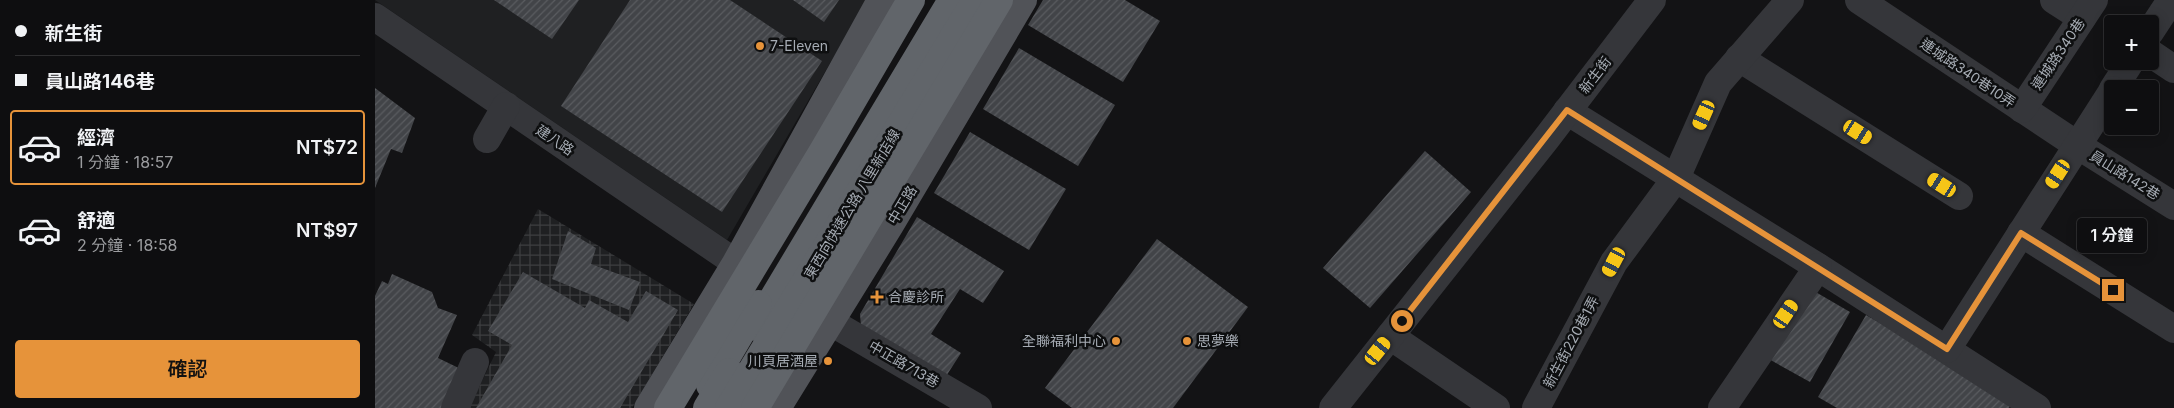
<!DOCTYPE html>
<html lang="zh-TW">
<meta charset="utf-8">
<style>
body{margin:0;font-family:Inter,"Noto Sans TC",sans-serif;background:#1c1c1e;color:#f1f3f6;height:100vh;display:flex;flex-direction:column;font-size:19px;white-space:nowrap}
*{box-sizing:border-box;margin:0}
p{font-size:16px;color:#9b9c9f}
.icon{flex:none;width:28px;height:28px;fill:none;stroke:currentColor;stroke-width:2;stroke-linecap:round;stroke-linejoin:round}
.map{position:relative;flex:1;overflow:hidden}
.panel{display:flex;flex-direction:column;background:#0e0e10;width:375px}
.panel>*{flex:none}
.hud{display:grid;align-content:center;height:110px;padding:0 15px;background:#0e0e10}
.buttons{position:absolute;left:1729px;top:15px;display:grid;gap:10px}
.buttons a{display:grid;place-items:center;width:55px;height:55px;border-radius:5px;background:#0e0e10;box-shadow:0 2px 12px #0003,0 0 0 1px #2e2e30;font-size:25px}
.end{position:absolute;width:22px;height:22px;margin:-11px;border:6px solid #e6933a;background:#111;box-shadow:0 0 0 2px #111}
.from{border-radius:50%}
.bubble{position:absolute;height:35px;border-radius:5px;background:#0e0e10;box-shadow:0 2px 12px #0003,0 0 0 1px #2e2e30;font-size:16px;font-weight:600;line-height:35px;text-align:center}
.car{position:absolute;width:15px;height:30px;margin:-15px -8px;border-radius:6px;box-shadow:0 0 4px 1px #0007;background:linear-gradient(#f5c518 24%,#345 0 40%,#f5c518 0 76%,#345 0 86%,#f5c518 0)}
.hud b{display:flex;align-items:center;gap:18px;height:48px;font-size:19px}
.hud b+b{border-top:1px solid #2e2e30}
.hud i{width:12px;height:12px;background:#f1f3f6}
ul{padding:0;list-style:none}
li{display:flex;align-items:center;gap:15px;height:75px;margin:0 10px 8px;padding:0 5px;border:2px solid transparent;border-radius:5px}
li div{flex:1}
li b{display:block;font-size:19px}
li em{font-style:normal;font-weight:600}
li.selected{border-color:#e6933a}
li>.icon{width:45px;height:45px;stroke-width:1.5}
.action{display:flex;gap:10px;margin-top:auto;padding:10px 15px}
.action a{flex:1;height:58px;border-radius:5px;background:#e6933a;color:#111;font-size:20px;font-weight:600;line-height:58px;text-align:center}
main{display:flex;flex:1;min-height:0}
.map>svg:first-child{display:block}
.built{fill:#1f2022}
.industrial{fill:url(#industrial-grid)}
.building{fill:url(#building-hatch)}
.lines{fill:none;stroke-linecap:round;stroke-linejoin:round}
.minor{stroke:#35363a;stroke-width:28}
.major{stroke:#515358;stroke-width:28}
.highway{stroke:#61656a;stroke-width:28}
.route{stroke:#e6933a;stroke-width:6}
.poi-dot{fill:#e6933a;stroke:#0e0f10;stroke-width:2}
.labels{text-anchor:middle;stroke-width:5;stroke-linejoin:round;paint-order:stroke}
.poi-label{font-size:14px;fill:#a6acb4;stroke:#0e0f10;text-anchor:start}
.street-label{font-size:14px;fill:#a6acb4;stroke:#0e0f10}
</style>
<main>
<section class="panel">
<div class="hud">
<b><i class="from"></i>新生街</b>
<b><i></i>員山路146巷</b>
</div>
<ul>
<li class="selected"><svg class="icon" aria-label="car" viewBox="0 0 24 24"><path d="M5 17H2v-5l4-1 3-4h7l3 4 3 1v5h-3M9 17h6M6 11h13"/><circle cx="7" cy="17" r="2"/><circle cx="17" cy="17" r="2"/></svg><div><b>經濟</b><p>1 分鐘 · 18:57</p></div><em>NT$72</em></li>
<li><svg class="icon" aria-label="car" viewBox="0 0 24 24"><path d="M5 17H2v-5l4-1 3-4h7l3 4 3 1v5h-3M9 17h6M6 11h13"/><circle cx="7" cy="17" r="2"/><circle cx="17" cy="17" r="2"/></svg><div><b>舒適</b><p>2 分鐘 · 18:58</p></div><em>NT$97</em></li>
</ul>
<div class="action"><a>確認</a></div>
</section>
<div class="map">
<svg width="1799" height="408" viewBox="0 0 1799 408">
<defs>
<pattern id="industrial-grid" width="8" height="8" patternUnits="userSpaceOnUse" patternTransform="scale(1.25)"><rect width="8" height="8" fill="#1f2022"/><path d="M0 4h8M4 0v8" fill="none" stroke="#3d3e40"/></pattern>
<pattern id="building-hatch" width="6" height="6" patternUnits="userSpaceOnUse" patternTransform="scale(1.25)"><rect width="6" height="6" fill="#424448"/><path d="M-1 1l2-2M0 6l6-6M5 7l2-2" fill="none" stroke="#5a5c60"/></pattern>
</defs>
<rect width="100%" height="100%" fill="#131315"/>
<!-- built -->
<path class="built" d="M0 0H492L352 240Z"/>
<!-- industrial -->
<path class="industrial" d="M163 209 319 304 257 408H94L121 352 97 335Z"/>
<!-- building -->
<g class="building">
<path d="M119 0H204L177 39Z"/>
<path d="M255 0H355L447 61 347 212 186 106Z"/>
<path d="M418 0H464L449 22Z"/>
<path d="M668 0H750L785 21 748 82 653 25Z"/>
<path d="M644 48 740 105 703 166 608 109Z"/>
<path d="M0 88 40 118 27 153 16 149 0 188Z"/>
<path d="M595 132 691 189 654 250 559 193Z"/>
<path d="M1050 151 1096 192 995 308 948 268Z"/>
<path d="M542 217 629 271 608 303 585 289 556 334 586 353 568 381 486 326 485 314Z"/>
<path d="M193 231 221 248 216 264 265 282 254 310 177 279Z"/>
<path d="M782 239 873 307 798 408H697L670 388Z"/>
<path d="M148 272 210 308 214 300 253 322 271 291 303 310 245 408H101L137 345 113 331Z"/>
<path d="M17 274 57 292 63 308 82 315 63 358 90 371 73 408H0V296L7 281 13 284Z"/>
<path d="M1432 287 1475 312 1435 382 1392 358Z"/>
<path d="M1491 315 1639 399 1634 408H1462L1443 397Z"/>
</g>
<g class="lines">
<!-- minor -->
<g class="minor">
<path d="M1484 0 1702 145 1799 206"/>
<path d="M1679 0 1707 18"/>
<path d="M0 17 361 263"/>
<path d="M1775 32 1796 0"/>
<path d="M1775 53 1799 69"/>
<path d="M1364 58 1584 196"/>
<path d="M1738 89 1756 61"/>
<path d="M1647 109 1719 0"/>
<path d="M1192 111 1443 267 1662 408"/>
<path d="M112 139 131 106"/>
<path d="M1646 233 1799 329"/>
<path d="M454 321 603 408"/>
<path d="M1015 336 1121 408"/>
<path d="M1572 349 1738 90"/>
<path d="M80 408 100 362"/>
<path d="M958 408 1171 139 1277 0"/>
<path d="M1161 408 1239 262 1301 178 1343 83 1415 0"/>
<path d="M1347 408 1443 267"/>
</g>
<!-- major -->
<g class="major">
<path d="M273 408 361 263 506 0"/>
<path d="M402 408 515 225 648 0"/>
</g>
<!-- highway -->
<g class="highway">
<path d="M381 327 577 0"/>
<path d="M335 385 383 304"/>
<path d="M293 408 448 151 536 0"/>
<path d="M332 408 354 372"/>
<path d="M354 408 601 0"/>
<path d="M380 408 624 0"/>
</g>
</g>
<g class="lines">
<!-- route -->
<path class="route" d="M1027 321 1192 110 1572 349 1646 233 1738 290"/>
</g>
<!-- markers -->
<g class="poi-dot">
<circle cx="385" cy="46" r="5"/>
<path d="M499.5 289.5h5v5h5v5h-5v5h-5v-5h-5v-5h5z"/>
<circle cx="741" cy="341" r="5"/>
<circle cx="812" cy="341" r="5"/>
<circle cx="453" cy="361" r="5"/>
</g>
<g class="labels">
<!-- poi labels -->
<g class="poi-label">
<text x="395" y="51">7-Eleven</text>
<text x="513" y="302">合慶診所</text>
<text x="731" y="346" text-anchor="end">全聯福利中心</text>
<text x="822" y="346">思夢樂</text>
<text x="443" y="366" text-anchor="end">川頁居酒屋</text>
</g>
<!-- street labels -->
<g class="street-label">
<text transform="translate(1683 54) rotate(-56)" y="5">連城路340巷</text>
<text transform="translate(1593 73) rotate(34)" y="5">連城路340巷10弄</text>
<text transform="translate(1220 75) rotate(-52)" y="5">新生街</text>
<text transform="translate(180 140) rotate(34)" y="5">建八路</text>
<text transform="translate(1750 175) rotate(32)" y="5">員山路142巷</text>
<text transform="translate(477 204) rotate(-59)" y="5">東西向快速公路 八里新店線</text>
<text transform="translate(527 205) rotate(-59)" y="5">中正路</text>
<text transform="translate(1196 342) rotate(-62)" y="5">新生街220巷1弄</text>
<text transform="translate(529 364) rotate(30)" y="5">中正路713巷</text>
</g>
</g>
</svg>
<div class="buttons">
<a>+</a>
<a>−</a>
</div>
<i class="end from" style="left:1027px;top:321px"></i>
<i class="end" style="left:1738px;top:290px"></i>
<div class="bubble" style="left:1702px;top:218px;width:70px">1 分鐘</div>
<i class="car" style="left:1329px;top:115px;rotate:204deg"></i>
<i class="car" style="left:1483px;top:132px;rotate:122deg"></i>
<i class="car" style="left:1683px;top:174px;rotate:213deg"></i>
<i class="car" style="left:1567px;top:185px;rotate:302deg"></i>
<i class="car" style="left:1239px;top:262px;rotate:208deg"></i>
<i class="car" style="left:1411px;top:314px;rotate:34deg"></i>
<i class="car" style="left:1003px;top:351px;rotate:39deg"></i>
</div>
</main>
